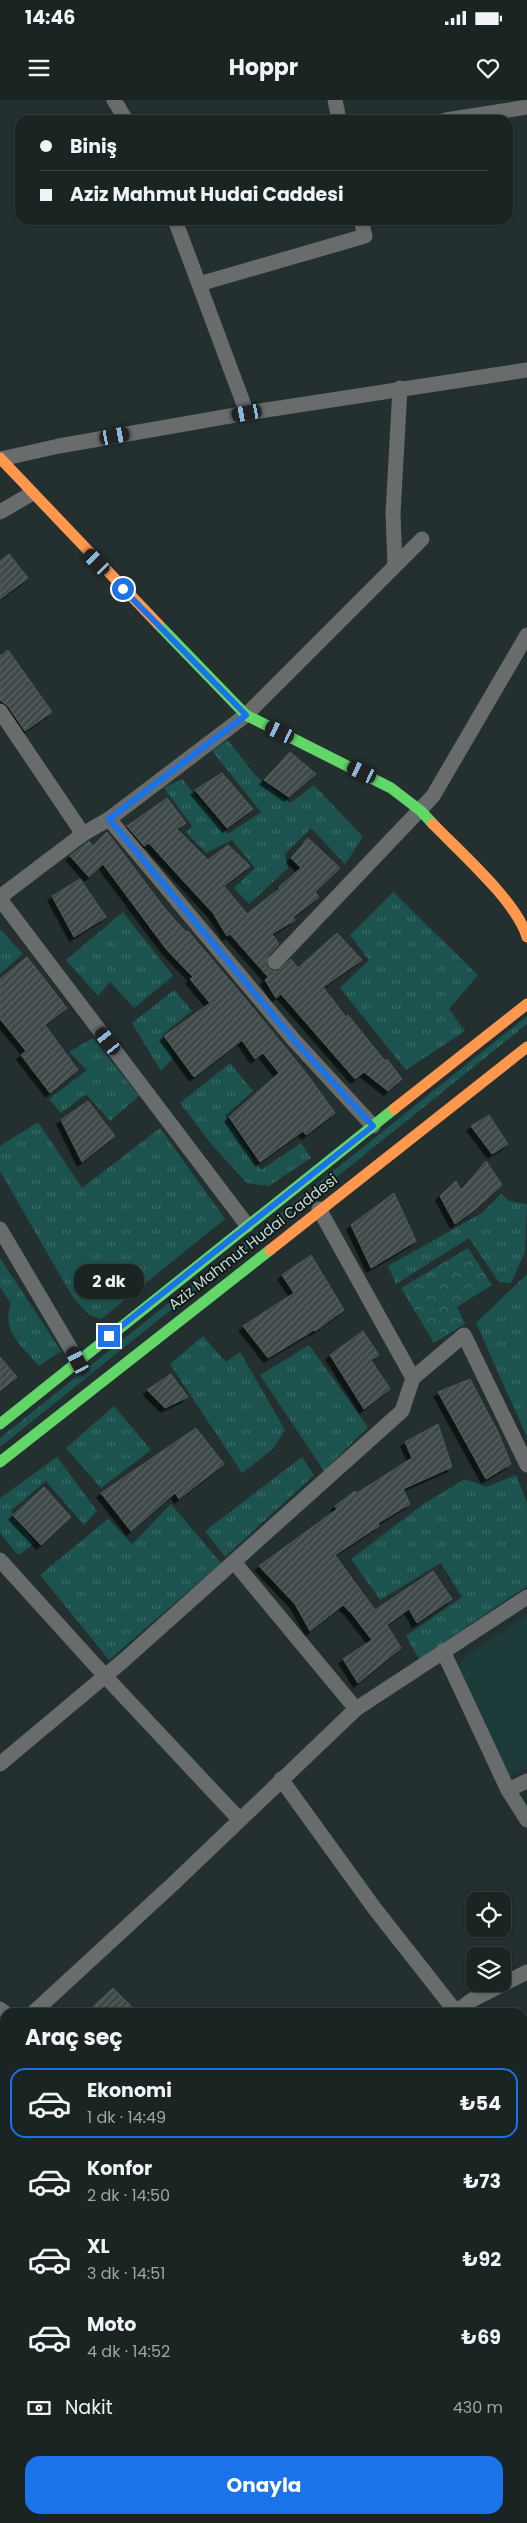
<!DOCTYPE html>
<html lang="tr">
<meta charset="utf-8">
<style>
body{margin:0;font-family:Poppins,sans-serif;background:#232c2b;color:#f1f3f6;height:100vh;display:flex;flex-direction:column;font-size:19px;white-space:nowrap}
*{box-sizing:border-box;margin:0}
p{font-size:16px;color:#9fa4a6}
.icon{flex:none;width:28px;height:28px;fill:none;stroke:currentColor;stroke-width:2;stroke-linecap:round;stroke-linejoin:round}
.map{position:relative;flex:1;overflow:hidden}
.panel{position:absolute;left:0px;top:1908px;width:528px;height:516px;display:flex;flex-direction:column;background:#1a2423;border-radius:15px 15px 0 0;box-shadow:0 1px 4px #0004,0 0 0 1px #384141}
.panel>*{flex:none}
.banner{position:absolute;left:15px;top:15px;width:498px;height:110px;border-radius:15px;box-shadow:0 1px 4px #0004,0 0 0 1px #384141;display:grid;align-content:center;height:110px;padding:0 25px;background:#1a2423}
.controls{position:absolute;left:466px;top:1792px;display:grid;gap:10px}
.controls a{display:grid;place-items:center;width:45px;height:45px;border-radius:10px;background:#1a2423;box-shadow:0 1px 4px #0004,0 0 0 1px #384141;font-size:25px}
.end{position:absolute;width:22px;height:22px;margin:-11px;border:6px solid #1a73e8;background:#fff;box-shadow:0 0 0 2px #fff}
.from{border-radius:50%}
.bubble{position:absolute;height:35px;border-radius:15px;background:#1a2423;box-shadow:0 1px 4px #0004,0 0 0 1px #384141;font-size:16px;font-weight:700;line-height:35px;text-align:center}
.car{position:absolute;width:15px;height:30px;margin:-15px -8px;border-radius:6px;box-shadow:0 0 4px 1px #0007;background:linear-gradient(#222 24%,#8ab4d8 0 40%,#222 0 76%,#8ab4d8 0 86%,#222 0)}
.banner b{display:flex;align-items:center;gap:18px;height:48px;font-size:19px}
.banner b+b{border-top:1px solid #384141}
.banner i{width:12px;height:12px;background:#f1f3f6}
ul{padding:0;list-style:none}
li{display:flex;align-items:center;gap:15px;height:70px;margin:0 10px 8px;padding:0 15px;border:2px solid transparent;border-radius:15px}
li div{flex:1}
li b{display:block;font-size:19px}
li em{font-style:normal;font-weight:700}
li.active{border-color:#1a73e8}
li>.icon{width:45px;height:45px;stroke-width:1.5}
h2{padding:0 25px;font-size:22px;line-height:60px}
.pay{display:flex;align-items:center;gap:12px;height:55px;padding:0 25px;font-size:19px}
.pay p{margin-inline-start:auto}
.primary-button{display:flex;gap:10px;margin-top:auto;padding:10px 25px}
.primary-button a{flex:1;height:58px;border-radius:15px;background:#1a73e8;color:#fff;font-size:20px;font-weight:700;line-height:58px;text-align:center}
.status{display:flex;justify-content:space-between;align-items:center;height:35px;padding:0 25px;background:#1a2423;direction:ltr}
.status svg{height:14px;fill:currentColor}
header{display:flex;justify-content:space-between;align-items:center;height:65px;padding:0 25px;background:#1a2423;font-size:22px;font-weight:700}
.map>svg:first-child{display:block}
.built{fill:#1d3c39}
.grass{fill:url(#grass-tufts)}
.park{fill:url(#park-crowns)}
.building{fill:url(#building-hatch);stroke:#4f5a59;filter:url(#shadow)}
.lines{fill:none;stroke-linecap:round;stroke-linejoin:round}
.path{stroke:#606666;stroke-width:3;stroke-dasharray:5 2.5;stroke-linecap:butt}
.lane{stroke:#686c6c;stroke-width:8}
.street{stroke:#686c6c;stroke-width:15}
.fast{stroke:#63d668;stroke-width:11}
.slow{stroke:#ff974d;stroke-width:11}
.jam{stroke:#b3261e;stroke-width:11}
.route{stroke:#1a73e8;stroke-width:6}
.labels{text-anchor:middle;stroke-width:4;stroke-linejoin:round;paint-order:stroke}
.street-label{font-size:15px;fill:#cbd9d7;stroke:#101a19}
</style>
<div class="status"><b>14:46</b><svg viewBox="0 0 49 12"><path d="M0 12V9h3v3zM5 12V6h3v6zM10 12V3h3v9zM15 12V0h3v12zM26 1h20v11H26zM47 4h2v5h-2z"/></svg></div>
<header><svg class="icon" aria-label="menu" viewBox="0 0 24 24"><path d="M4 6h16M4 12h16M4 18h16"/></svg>Hoppr<svg class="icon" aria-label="heart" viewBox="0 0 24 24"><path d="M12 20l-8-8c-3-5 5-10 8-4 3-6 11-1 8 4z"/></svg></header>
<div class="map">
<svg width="527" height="2423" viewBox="0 0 527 2423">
<defs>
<pattern id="grass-tufts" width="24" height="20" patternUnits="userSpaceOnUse" patternTransform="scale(1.25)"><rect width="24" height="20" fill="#1c534f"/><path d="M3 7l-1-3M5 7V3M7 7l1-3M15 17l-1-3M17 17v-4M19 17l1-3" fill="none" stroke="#3c6b68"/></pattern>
<pattern id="park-crowns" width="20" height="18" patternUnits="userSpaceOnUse" patternTransform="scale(1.25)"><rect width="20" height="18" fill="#1c534f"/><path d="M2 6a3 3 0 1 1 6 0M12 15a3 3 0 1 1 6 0" fill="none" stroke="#3c6b68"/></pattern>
<pattern id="building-hatch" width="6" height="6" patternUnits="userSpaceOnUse" patternTransform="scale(1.25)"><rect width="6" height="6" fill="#3f4a49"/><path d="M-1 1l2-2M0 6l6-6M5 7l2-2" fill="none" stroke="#596462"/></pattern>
<filter id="shadow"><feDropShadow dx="-4.5" dy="4.5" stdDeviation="0" flood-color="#0009"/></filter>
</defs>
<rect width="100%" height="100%" fill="#23302f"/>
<!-- built -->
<path class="built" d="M527 1515V1668L508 1677 457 1570 464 1557Z"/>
<!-- grass -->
<g class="grass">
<path d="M228 640 255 675 290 703 314 685 363 737 345 764 311 728 285 754 288 768 249 804 234 788 255 768 232 740 206 753 186 732 192 726 164 688 182 679 228 734 261 712 212 651Z"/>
<path d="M393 792 478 875 449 909 465 931 406 970 340 888 369 860 350 835Z"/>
<path d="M123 812 173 876 134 908 110 882 98 896 66 860Z"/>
<path d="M0 829 23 854 0 874Z"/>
<path d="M174 890 192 911 162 935 173 958 161 971 132 923Z"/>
<path d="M527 916V924L0 1347V1338Z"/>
<path d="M93 938 139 996 110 1021 86 994 61 1013 49 999 87 970 69 952Z"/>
<path d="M230 963 253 991 225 1016 261 1070 301 1043 311 1058 269 1086 247 1083 212 1045 180 1003Z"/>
<path d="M38 1022 82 1088 160 1028 225 1119 101 1219 89 1215 72 1196 0 1071V1046Z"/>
<path d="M501 1094 509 1101 527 1104 525 1152 511 1183 499 1182 469 1138 396 1184 388 1166 482 1113Z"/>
<path d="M0 1158 61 1251 39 1266C22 1246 1 1232 11 1204L0 1187Z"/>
<path d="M527 1174V1337L476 1223Z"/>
<path d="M203 1236 226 1262 240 1252 285 1330 273 1349 242 1373 170 1264Z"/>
<path d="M309 1245 368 1327 324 1371 260 1275Z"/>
<path d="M114 1306 151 1350 101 1388 66 1348Z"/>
<path d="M57 1357 97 1411 84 1425 46 1381 11 1411 35 1443 18 1455 0 1433V1398Z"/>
<path d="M302 1357 314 1375 225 1457 205 1431Z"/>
<path d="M516 1375 527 1403V1486L419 1559 406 1536 462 1497 441 1463 380 1500 351 1459 425 1403 465 1379 486 1387Z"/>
<path d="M171 1404 221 1463 109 1560 40 1475 108 1419 132 1444Z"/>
</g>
<!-- park -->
<path class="park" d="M468 1148 492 1185 457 1207 465 1224 434 1243 401 1188Z"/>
<!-- building -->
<g class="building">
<path d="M9 454 28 478 0 499V461Z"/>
<path d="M8 550 52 612 25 631 8 606 0 600V556Z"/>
<path d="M290 652 316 674 289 697 264 680Z"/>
<path d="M222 673 253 709 227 728 195 690Z"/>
<path d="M167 698 186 723 177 729 208 760 228 745 250 766 224 786 247 814 280 788 279 787 301 768 291 758 308 738 340 768 315 792 319 797 293 817 295 820 272 834 279 844 268 856 266 865 272 871H277L291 859 298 868 337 833 362 860 323 887 346 917 348 915 385 961 387 959 402 979 388 991 364 972 355 979 281 894 276 898 265 880 268 877 230 834 227 836 213 813 177 774 149 743 144 746 127 726Z"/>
<path d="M107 732 166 810 186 832 188 831 248 902 307 974 335 1013 306 1035 303 1031 260 1062 229 1017 279 973 263 953 255 959 242 940 194 977 164 936 210 903 190 879 193 877 167 850 103 764 89 777 70 756 89 741 93 746Z"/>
<path d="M80 779 106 817 74 837 52 796Z"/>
<path d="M27 857 67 908 45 925 78 970 50 993 21 955 26 951 0 919V879Z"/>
<path d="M88 1001 115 1036 82 1062 61 1020Z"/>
<path d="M489 1015 508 1044 492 1054 471 1026Z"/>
<path d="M486 1061 502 1085 473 1111 455 1124 440 1096 456 1081 461 1090Z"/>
<path d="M394 1093 416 1141 371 1168 351 1125Z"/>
<path d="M311 1155 344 1210 315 1231 314 1230 268 1258 243 1226 294 1193 282 1175Z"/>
<path d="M363 1231 379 1255 371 1260 390 1289 364 1309 330 1255Z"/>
<path d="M0 1257 17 1277 0 1291Z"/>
<path d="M171 1274 188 1297 165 1308 147 1290Z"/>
<path d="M470 1279 498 1332 511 1364 486 1379 438 1292Z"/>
<path d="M438 1324 452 1367 403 1389 410 1404 378 1423 379 1426 335 1455 375 1510 433 1471 452 1499 417 1523 409 1509 387 1525 401 1548 358 1583 343 1559 372 1540 352 1514 343 1505 310 1531 295 1504 259 1466 337 1409 335 1406 355 1391 357 1393 412 1358 405 1342Z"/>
<path d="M196 1328 224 1364 179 1399 175 1393 131 1431 101 1393Z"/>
<path d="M44 1387 71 1417 41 1445 13 1415Z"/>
<path d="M113 1888 137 1912H87Z"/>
</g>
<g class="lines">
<!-- path -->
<g class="path">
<path d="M522 2408 527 2400"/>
<path d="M514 2423 516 2419"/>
</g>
<!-- lane -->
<path class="lane" d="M211 2423 215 2419"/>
<!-- street -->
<g class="street">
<path d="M114 0 126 20"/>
<path d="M335 0 339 20"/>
<path d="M446 20 527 7"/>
<path d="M199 184 365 136 361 120"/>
<path d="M247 313 527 270"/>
<path d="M1 359 59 346 247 313 175 120"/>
<path d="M0 412 31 394"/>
<path d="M395 465 393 414 400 288"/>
<path d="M0 611 83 734"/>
<path d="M109 719 293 939 373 1026"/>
<path d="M0 797 83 734 109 719 246 615 422 439"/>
<path d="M0 799 247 1125"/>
<path d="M275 862 433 696 527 535"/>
<path d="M319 1109 413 1278 464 1235 527 1365"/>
<path d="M0 1129 78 1261"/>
<path d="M0 1460 105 1576 239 1719"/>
<path d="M234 1462 356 1609"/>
<path d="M443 1551 508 1690 527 1681"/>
<path d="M0 1664 123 1561 402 1311 413 1278"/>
<path d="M281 1679 375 1809 456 1912 472 1900 527 1872"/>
<path d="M508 1690 527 1720"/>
<path d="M0 1909 5 1913"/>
<path d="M34 1912 174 1783 356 1609 527 1497"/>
<path d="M0 2362 5 2358"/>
</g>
<!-- fast -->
<g class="fast">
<path d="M158 524 246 615 391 688 421 711 433 724"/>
<path d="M0 1324 394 1009"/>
<path d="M0 1362 270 1150"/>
<path d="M522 2329 527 2322"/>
<path d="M435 2423 437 2419"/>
<path d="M466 2423 468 2419"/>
</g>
<!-- slow -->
<g class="slow">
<path d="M0 358 158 524"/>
<path d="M433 724C460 752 517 802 527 837"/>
<path d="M394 1009 527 904"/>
<path d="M270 1150 527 947"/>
<path d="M0 1939 5 1945"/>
</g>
<!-- jam -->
<path class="jam" d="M522 2281 527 2274"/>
</g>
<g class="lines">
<!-- route -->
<path class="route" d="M109 1236 373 1026 293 939 109 719 246 615 123 489"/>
</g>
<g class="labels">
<!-- street labels -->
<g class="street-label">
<text transform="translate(253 1142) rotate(-38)" y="5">Aziz Mahmut Hudai Caddesi</text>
</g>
</g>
</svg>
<div class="controls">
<a><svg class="icon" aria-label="locate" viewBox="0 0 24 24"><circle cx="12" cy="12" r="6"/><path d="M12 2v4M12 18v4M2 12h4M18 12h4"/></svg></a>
<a><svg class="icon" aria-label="layers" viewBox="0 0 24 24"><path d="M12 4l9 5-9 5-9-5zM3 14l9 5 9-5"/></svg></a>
</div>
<i class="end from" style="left:123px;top:489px"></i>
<i class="end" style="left:109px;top:1236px"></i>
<div class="bubble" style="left:74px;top:1164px;width:70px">2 dk</div>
<i class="car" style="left:247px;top:313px;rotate:260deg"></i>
<i class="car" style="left:115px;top:336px;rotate:80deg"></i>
<i class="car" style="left:97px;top:462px;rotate:316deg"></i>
<i class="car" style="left:280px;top:632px;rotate:296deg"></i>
<i class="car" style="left:362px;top:672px;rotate:296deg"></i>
<i class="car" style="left:108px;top:941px;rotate:323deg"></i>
<i class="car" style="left:78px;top:1261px;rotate:332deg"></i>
<div class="banner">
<b><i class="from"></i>Biniş</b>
<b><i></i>Aziz Mahmut Hudai Caddesi</b>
</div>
<section class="panel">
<h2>Araç seç</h2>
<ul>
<li class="active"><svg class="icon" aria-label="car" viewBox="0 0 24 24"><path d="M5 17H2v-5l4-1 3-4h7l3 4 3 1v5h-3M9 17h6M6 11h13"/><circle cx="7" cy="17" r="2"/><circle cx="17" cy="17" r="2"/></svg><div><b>Ekonomi</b><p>1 dk · 14:49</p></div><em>₺54</em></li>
<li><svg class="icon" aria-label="car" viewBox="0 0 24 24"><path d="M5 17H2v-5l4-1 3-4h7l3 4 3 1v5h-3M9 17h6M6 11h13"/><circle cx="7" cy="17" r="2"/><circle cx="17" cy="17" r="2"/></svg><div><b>Konfor</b><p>2 dk · 14:50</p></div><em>₺73</em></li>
<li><svg class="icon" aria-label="car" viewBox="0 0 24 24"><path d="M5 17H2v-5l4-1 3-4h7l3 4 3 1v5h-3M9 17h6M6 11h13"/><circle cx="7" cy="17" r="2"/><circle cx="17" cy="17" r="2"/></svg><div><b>XL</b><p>3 dk · 14:51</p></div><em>₺92</em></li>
<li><svg class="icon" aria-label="car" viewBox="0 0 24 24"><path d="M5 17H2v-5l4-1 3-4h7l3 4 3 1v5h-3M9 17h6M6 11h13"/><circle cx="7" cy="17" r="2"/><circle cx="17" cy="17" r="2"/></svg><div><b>Moto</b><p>4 dk · 14:52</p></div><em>₺69</em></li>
</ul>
<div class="pay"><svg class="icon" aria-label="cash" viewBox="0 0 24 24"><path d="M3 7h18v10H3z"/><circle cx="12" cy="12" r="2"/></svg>Nakit<p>430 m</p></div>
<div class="primary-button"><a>Onayla</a></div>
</section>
</div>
